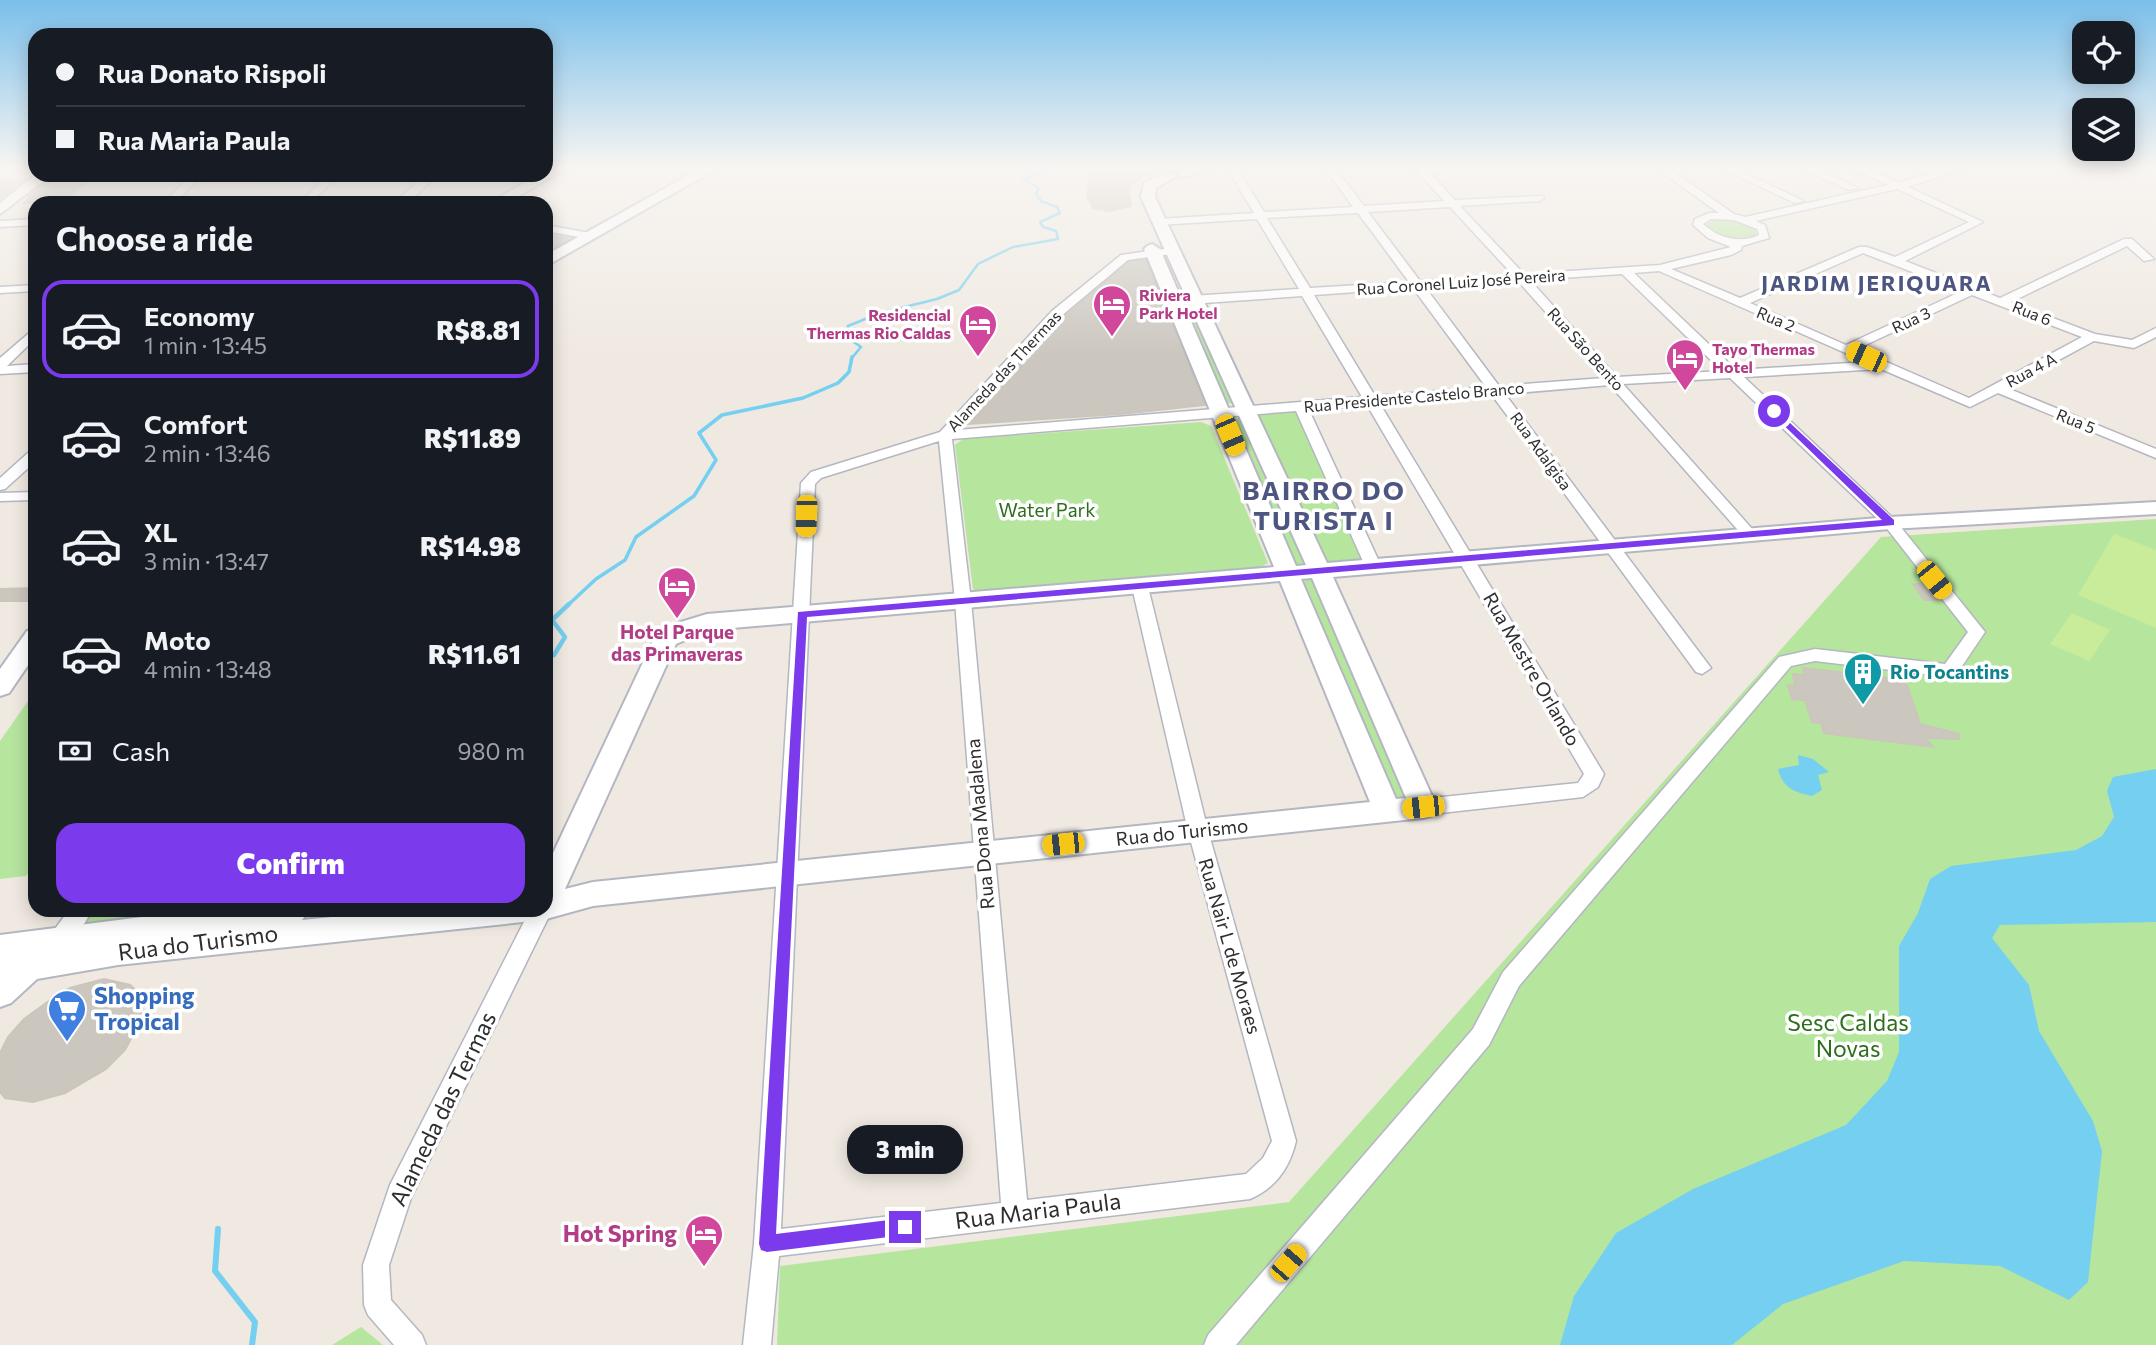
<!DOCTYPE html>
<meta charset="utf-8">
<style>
body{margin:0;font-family:Commissioner,sans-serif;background:#20242c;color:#f1f3f6;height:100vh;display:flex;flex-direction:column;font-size:26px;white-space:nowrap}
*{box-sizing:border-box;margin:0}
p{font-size:23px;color:#9ea1a6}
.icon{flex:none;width:38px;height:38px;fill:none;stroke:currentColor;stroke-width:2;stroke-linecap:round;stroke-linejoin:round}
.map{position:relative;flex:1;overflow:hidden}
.details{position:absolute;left:28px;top:196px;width:525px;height:721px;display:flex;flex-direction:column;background:#171b24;border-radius:21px;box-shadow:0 4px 18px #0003}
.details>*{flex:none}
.banner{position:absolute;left:28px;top:28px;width:525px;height:154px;border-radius:21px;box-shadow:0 4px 18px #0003;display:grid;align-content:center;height:154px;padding:0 28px;background:#171b24}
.buttons{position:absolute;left:2072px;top:21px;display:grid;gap:14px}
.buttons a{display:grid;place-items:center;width:63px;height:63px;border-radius:14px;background:#171b24;box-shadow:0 4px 18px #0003;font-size:35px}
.end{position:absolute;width:32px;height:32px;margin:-16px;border:9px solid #7c3aed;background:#fff;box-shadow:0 0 0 4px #fff}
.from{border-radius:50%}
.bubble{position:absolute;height:49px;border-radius:21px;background:#171b24;box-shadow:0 4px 18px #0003;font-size:23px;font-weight:800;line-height:49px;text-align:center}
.car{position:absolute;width:21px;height:42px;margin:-21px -10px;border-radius:9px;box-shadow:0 0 5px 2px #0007;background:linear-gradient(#f5c518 24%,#345 0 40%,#f5c518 0 76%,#345 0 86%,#f5c518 0)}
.banner b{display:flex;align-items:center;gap:24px;height:66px;font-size:26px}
.banner b+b{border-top:2px solid #363941}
.banner i{width:18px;height:18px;background:#f1f3f6}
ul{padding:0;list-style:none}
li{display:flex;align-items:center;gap:21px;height:98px;margin:0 14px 10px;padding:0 14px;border:4px solid transparent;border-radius:21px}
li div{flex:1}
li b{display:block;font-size:26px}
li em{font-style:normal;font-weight:800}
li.active{border-color:#7c3aed}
li>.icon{width:63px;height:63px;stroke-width:1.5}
h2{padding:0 28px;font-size:32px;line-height:84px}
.pay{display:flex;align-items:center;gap:18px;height:77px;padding:0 28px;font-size:26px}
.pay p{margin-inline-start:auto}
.action{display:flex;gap:14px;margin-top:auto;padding:14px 28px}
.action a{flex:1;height:80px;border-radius:21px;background:#7c3aed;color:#fff;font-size:28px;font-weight:800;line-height:80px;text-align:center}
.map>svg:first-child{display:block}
.education{fill:#f0e6d1}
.green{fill:#b6e59e}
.pitch{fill:#c9ec9a}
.water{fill:#75cff0}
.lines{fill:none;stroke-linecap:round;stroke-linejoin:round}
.stream-far3{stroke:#75cff0;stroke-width:2.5}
.stream-far2{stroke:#75cff0;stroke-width:3.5}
.stream-far1{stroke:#75cff0;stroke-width:4.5}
.stream{stroke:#75cff0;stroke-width:6}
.building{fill:#cbc7bf;stroke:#cbc5ba;stroke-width:2}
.street-casing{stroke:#b4b7c1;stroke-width:3}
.secondary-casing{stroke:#b4b7c1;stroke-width:4}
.street{fill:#fff;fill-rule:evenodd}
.secondary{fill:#fff;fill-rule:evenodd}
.route{fill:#7c3aed}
.labels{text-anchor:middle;stroke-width:7;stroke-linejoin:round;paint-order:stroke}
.far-street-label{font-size:16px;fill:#2e2e2e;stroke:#fff}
.far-hotel-label{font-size:16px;font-weight:bold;fill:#b23c85;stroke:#fff;text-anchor:start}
.park-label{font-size:19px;fill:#2c6e1b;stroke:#fff}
.hotel-label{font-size:19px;font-weight:bold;fill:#b23c85;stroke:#fff}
.street-label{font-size:19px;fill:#2e2e2e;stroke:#fff}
.culture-label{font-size:19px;font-weight:bold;fill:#0d838f;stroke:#fff;text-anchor:start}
.far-district-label{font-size:21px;font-weight:bold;letter-spacing:2px;fill:#4d5680;stroke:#fff}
.near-street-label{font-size:23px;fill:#2e2e2e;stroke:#fff}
.near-shop-label{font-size:23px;font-weight:bold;fill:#366cbe;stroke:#fff;text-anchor:start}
.near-park-label{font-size:23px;fill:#2c6e1b;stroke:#fff}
.near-hotel-label{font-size:23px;font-weight:bold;fill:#b23c85;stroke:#fff;text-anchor:end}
.district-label{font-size:26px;font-weight:bold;letter-spacing:2px;fill:#4d5680;stroke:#fff}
</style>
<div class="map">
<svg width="2156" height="1345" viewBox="0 0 2156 1345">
<rect width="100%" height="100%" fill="#efe9e1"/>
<!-- education -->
<path class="education" d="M209 175H231L223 183 284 181 260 203H179Z"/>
<!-- green -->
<g class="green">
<path d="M1715 219C1729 219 1751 219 1757 234 1740 246 1719 237 1704 226Z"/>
<path d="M1188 305 1191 306 1233 404 1225 402 1184 308Z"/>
<path d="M1296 411 1367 563 1327 564 1257 415Z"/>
<path d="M1237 418H1241L1307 567 1296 565 1234 421Z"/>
<path d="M1201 422 1211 426 1268 563 1258 569 978 592 973 589 955 445 963 439Z"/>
<path d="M2156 519V1345H777L780 1266 1289 1202 1881 537Z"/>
<path d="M1308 577 1314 581 1408 800 1399 801 1395 797 1304 582Z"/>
<path d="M35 691V865L26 876 0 879V741Z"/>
<path d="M90 910H195L72 934Z"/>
<path d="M361 1327 383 1345H332Z"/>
</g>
<!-- pitch -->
<g class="pitch">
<path d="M2114 534 2156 550V628L2078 595Z"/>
<path d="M2072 613 2110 630 2089 661 2050 644Z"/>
</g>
<!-- water -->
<g class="water">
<path d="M1798 755 1813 759 1829 772 1818 775 1822 790 1812 796C1794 792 1783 788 1778 769L1799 765Z"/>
<path d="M2156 769V922L2000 925 1992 938 2029 985 2039 1031 2093 1121 2102 1151 2088 1282 2069 1300 2000 1266 1904 1261 1783 1304 1732 1345H1560L1574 1296 1616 1233 1693 1189 1846 1125 1887 1081 1899 1052V946L1918 913 1930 879 1951 866 2076 850 2102 836 2114 817 2107 791 2113 777Z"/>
</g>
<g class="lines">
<!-- stream-far3 -->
<path class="stream-far3" d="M851 359 861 347 845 336 848 326 880 313 937 299 959 290 978 264 1013 247 1058 239 1056 231 1043 227 1040 222 1060 213 1057 207 1041 201 1036 194 1039 188 1023 179 1045 172 1043 168"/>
<!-- stream-far2 -->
<path class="stream-far2" d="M567 606 596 579 625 560 636 537 694 496 716 460 699 433 722 415 803 398 838 383 849 372 852 357"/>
<!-- stream-far1 -->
<path class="stream-far1" d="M546 656 554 655 565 637 552 620 569 604"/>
<!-- stream -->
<path class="stream" d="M218 1229 215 1271 255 1322 252 1345"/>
</g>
<!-- building -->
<g class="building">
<path d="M1096 168H1158L1131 184 1128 190 1131 206 1110 211 1093 208 1087 196 1090 174Z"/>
<path d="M60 175H95L60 203H24L32 196 27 197 52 177Z"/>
<path d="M26 179 2 198H0V180Z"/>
<path d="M546 234 571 238 546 252Z"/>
<path d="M1146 260 1205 405 1121 414 966 424 1062 319 1129 262Z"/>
<path d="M1913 584H1927L1939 600H1924Z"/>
<path d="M35 588V601H0V589Z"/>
<path d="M1803 668 1905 680 1920 724 1959 734V739L1924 738 1933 747 1824 733 1821 723 1812 722 1805 700 1792 699 1788 685 1795 686 1793 674 1805 675Z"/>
<path d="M104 979 130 985 139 993 143 1006 140 1022 125 1050 106 1069 65 1093 33 1102 5 1098 0 1092V1053L8 1037 24 1019 53 998 70 988Z"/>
</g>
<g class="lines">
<defs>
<g id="street">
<path d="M1227 168H1237L1264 212 1353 207 1325 168H1335L1364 206 1444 201 1414 168H1425L1455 200 1543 196 1544 198 1539 201 1460 206 1524 274 1660 265 1731 247 1708 238 1693 225 1695 219 1709 213H1719L1656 168H1668L1734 214 1745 217 1888 185 1853 168H1866L1899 183 1947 168H1963L1908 187 1983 222 1905 261 2000 298 2124 239H2132L2154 259 2144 261 2127 246 2011 302 2095 334 2132 340 2156 328V337L2134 348 2094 341 2007 388 2156 449V458L1998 393 1970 407 1881 369 1744 377 1895 520 1985 632 1956 675 1950 677 1815 661 1791 666 1519 986 1489 1045 1236 1345H1204L1208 1335 1473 1029 1503 972 1779 657 1815 649 1945 664 1968 632 1885 526 1730 378 1623 384 1754 531 1757 534 1754 537H1744L1610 385 1505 394 1708 664 1711 668 1702 674 1696 672 1492 395 1380 404 1604 774 1598 787 1583 797 1423 815 1416 812 1413 807 1416 802 1423 799 1578 783 1584 774 1367 405 1309 410 1382 568 1374 573 1366 568 1296 411 952 439 971 601 1027 1200 1246 1174 1263 1158 1272 1141 1188 831 1132 587 1140 582 1148 587 1208 831 1296 1141C1290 1167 1276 1188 1250 1199L779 1256 771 1345H743L754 1244 801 483 811 472 940 432 1052 311 1121 255 1171 248 1177 251 1171 254 1128 260 1060 317 957 430 1362 397 1302 296 1175 305 1169 301 1175 297 1299 289 1257 219 1158 225 1153 222 1158 219 1254 213ZM1897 189 1969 222 1895 257 1867 247H1859L1740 298 1671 269 1731 255 1741 250 1742 246 1769 238 1765 225 1756 221ZM1450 207 1513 275 1420 281 1368 212ZM1358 213 1409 282 1310 288 1267 218ZM1711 219 1734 220 1757 229 1759 235C1741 244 1718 238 1703 224ZM1863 253 1962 291 1846 345 1750 303ZM1659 271 1866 362 1736 370 1634 273ZM1622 274 1722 371 1617 377 1530 280ZM1518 281 1604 378 1499 386 1425 287ZM1413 288 1486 387 1375 396 1314 295ZM1972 295 2082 337 1969 398 1857 349ZM939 441 955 601 1001 1203 781 1229 815 484 821 478Z"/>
<path d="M1721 168H1734L1804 201 1795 203Z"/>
<path d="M1801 168H1815L1858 188 1849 190Z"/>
<path d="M191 175H202L175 203H164Z"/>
<path d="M329 175H340L310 203H299Z"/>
<path d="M426 175H437L411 200H455L460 203H394Z"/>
<path d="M35 219V225L0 227V221Z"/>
<path d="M546 225 590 233 595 236 590 239 546 231Z"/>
<path d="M35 285V291L0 293V287Z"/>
<path d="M35 328V339L7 366 35 364V372L0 374V358Z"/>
<path d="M35 450V462L5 489 0 490V478L30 451Z"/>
<path d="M35 492V500L0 501V493Z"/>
<path d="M546 903 552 910 411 1198 389 1265 391 1300 422 1335 426 1345H394L368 1315 364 1305 363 1265 390 1185 530 910H546Z"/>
<path d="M69 910H92C84 925 68 954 49 948L46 941Z"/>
</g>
<g id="secondary">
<path d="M549 168H566L507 203H490L537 175H546Z"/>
<path d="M701 168H718L546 266V255Z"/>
<path d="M1187 168H1213L1183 177 1176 173Z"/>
<path d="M1170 172 1177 176 1156 188 1155 197 1327 563 1890 517 2156 502V514L1890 529 1333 577 1437 807 1433 815 1423 818 593 906 546 919 535 915 523 922 118 965 37 979 11 1003 0 1007V935L197 910H310L302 920 401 910H546V868L654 639 671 625 707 614 1274 567 1144 249 1147 246 1152 244 1160 249 1296 566 1306 565 1141 197 1144 183ZM1312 578 1406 798 1396 799 1301 579ZM1280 581 1370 802 593 882 565 889 676 644 709 630Z"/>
<path d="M35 175H51L0 214V203Z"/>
<path d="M35 629V655L9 693 0 696V669L27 631Z"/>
</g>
</defs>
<!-- street casing -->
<use href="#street" class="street-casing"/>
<!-- secondary casing -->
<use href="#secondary" class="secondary-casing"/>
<!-- street -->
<use href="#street" class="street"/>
<!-- secondary -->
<use href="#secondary" class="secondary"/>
</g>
<!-- sky -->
<linearGradient id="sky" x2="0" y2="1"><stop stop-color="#7abfeb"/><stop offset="0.47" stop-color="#f8f5f2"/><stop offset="1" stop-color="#f8f5f2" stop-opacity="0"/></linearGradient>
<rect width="2156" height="356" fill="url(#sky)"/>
<!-- route -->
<path class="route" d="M1774 408 1894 520V525L807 617 776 1234 905 1218 911 1221 913 1227 911 1233 905 1235 767 1252 761 1250 759 1244 798 612 1882 520 1771 413Z"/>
<!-- icons -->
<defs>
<symbol id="hotel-pin" viewBox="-11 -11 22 30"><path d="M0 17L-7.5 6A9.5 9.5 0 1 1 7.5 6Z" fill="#d1479c" stroke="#fff"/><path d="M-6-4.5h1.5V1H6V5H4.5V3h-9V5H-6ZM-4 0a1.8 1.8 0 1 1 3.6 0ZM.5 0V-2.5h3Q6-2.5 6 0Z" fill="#fff"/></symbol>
<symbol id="building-pin" viewBox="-11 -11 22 30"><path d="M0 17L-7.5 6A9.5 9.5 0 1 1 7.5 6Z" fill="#0f9aa8" stroke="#fff"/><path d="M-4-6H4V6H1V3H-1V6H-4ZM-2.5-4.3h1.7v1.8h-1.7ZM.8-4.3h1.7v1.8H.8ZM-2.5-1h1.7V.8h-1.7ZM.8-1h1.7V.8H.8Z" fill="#fff"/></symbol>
<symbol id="supermarket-pin" viewBox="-11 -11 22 30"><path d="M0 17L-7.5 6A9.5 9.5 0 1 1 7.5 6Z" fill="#3f7fe0" stroke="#fff"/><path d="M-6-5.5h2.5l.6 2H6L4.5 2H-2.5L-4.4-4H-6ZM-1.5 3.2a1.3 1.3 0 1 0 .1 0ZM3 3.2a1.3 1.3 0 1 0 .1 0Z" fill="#fff"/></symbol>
</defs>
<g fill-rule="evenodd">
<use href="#hotel-pin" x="1090" y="282" width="44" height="60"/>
<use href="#hotel-pin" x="956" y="302" width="44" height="60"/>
<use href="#hotel-pin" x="1663" y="336" width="44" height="60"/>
<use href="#hotel-pin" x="655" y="564" width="44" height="60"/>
<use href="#building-pin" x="1841" y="650" width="44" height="60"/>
<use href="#supermarket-pin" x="45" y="987" width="44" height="60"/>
<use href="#hotel-pin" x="682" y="1212" width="44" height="60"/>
</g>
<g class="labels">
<!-- far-street labels -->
<g class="far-street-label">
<text transform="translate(1461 282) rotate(-4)" y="6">Rua Coronel Luiz José Pereira</text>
<text transform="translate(2032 313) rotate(22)" y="6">Rua 6</text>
<text transform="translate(1776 319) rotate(23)" y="6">Rua 2</text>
<text transform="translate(1911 320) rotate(-25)" y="6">Rua 3</text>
<text transform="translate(1586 349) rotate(48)" y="6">Rua São Bento</text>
<text transform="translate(2031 370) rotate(-28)" y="6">Rua 4 A</text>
<text transform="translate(1004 371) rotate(-47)" y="6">Alameda das Thermas</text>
<text transform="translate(1414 397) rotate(-5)" y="6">Rua Presidente Castelo Branco</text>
<text transform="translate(2076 421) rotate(22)" y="6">Rua 5</text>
<text transform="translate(1541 451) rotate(54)" y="6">Rua Adalgisa</text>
</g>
<!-- far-hotel labels -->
<g class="far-hotel-label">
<text x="1139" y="301">Riviera<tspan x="1139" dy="18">Park Hotel</tspan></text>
<text x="951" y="321" text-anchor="end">Residencial<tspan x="951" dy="18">Thermas Rio Caldas</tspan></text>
<text x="1712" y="355">Tayo Thermas<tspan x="1712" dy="18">Hotel</tspan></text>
</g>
<!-- park labels -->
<g class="park-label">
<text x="1047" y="517">Water Park</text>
</g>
<!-- hotel labels -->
<g class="hotel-label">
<text x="677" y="639">Hotel Parque<tspan x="677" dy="22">das Primaveras</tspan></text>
</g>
<!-- street labels -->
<g class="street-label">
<text transform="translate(1532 669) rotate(60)" y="7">Rua Mestre Orlando</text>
<text transform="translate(980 824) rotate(-95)" y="7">Rua Dona Madalena</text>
<text transform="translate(1182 832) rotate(-6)" y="7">Rua do Turismo</text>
<text transform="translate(1230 946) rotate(74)" y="7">Rua Nair L de Moraes</text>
</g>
<!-- culture labels -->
<g class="culture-label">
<text x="1890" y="679">Rio Tocantins</text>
</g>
<!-- far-district labels -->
<g class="far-district-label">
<text x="1877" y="291">JARDIM JERIQUARA</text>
</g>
<!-- near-street labels -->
<g class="near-street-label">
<text transform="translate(198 943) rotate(-7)" y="8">Rua do Turismo</text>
<text transform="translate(443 1109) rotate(-64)" y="8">Alameda das Termas</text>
<text transform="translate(1038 1211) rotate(-7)" y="8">Rua Maria Paula</text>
</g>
<!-- near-shop labels -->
<g class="near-shop-label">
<text x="94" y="1004">Shopping<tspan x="94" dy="26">Tropical</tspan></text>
</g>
<!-- near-park labels -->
<g class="near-park-label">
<text x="1848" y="1031">Sesc Caldas<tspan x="1848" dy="26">Novas</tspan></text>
</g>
<!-- near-hotel labels -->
<g class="near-hotel-label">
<text x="677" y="1242">Hot Spring</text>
</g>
<!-- district labels -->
<g class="district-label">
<text x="1324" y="500">BAIRRO DO<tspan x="1324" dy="30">TURISTA I</tspan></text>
</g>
</g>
</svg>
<div class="buttons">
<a><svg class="icon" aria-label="locate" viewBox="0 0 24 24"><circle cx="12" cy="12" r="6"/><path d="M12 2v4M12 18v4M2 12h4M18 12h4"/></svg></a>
<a><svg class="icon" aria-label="layers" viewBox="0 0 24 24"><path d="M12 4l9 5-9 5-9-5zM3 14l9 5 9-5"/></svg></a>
</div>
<i class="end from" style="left:1774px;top:411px"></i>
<i class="end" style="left:905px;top:1227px"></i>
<div class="bubble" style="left:847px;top:1125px;width:116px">3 min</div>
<i class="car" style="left:1866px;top:357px;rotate:294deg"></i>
<i class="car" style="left:1230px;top:435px;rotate:157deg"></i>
<i class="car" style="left:806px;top:516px;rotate:182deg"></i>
<i class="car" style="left:1934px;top:580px;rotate:141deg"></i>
<i class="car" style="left:1423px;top:807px;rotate:264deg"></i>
<i class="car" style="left:1063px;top:844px;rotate:264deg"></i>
<i class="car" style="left:1288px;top:1263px;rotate:41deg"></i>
<div class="banner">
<b><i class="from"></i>Rua Donato Rispoli</b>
<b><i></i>Rua Maria Paula</b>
</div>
<section class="details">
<h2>Choose a ride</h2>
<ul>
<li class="active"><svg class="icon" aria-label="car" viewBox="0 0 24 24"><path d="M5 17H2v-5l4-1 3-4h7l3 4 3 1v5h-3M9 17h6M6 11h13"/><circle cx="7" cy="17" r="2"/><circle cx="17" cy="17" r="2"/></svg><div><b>Economy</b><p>1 min · 13:45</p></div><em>R$8.81</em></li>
<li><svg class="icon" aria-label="car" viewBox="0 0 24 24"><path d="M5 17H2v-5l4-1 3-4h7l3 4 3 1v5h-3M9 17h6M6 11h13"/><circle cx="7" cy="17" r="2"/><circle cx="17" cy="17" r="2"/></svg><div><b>Comfort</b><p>2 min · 13:46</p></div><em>R$11.89</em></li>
<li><svg class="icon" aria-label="car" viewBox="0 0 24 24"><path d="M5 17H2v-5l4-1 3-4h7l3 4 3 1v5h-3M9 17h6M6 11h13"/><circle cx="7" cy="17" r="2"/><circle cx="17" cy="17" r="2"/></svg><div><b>XL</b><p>3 min · 13:47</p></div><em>R$14.98</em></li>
<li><svg class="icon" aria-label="car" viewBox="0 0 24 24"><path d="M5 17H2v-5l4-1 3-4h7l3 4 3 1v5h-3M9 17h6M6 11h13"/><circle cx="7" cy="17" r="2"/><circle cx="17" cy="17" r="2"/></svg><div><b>Moto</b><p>4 min · 13:48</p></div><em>R$11.61</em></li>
</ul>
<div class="pay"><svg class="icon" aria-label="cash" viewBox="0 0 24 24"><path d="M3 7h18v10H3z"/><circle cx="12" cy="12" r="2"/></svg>Cash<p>980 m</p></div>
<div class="action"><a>Confirm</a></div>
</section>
</div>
